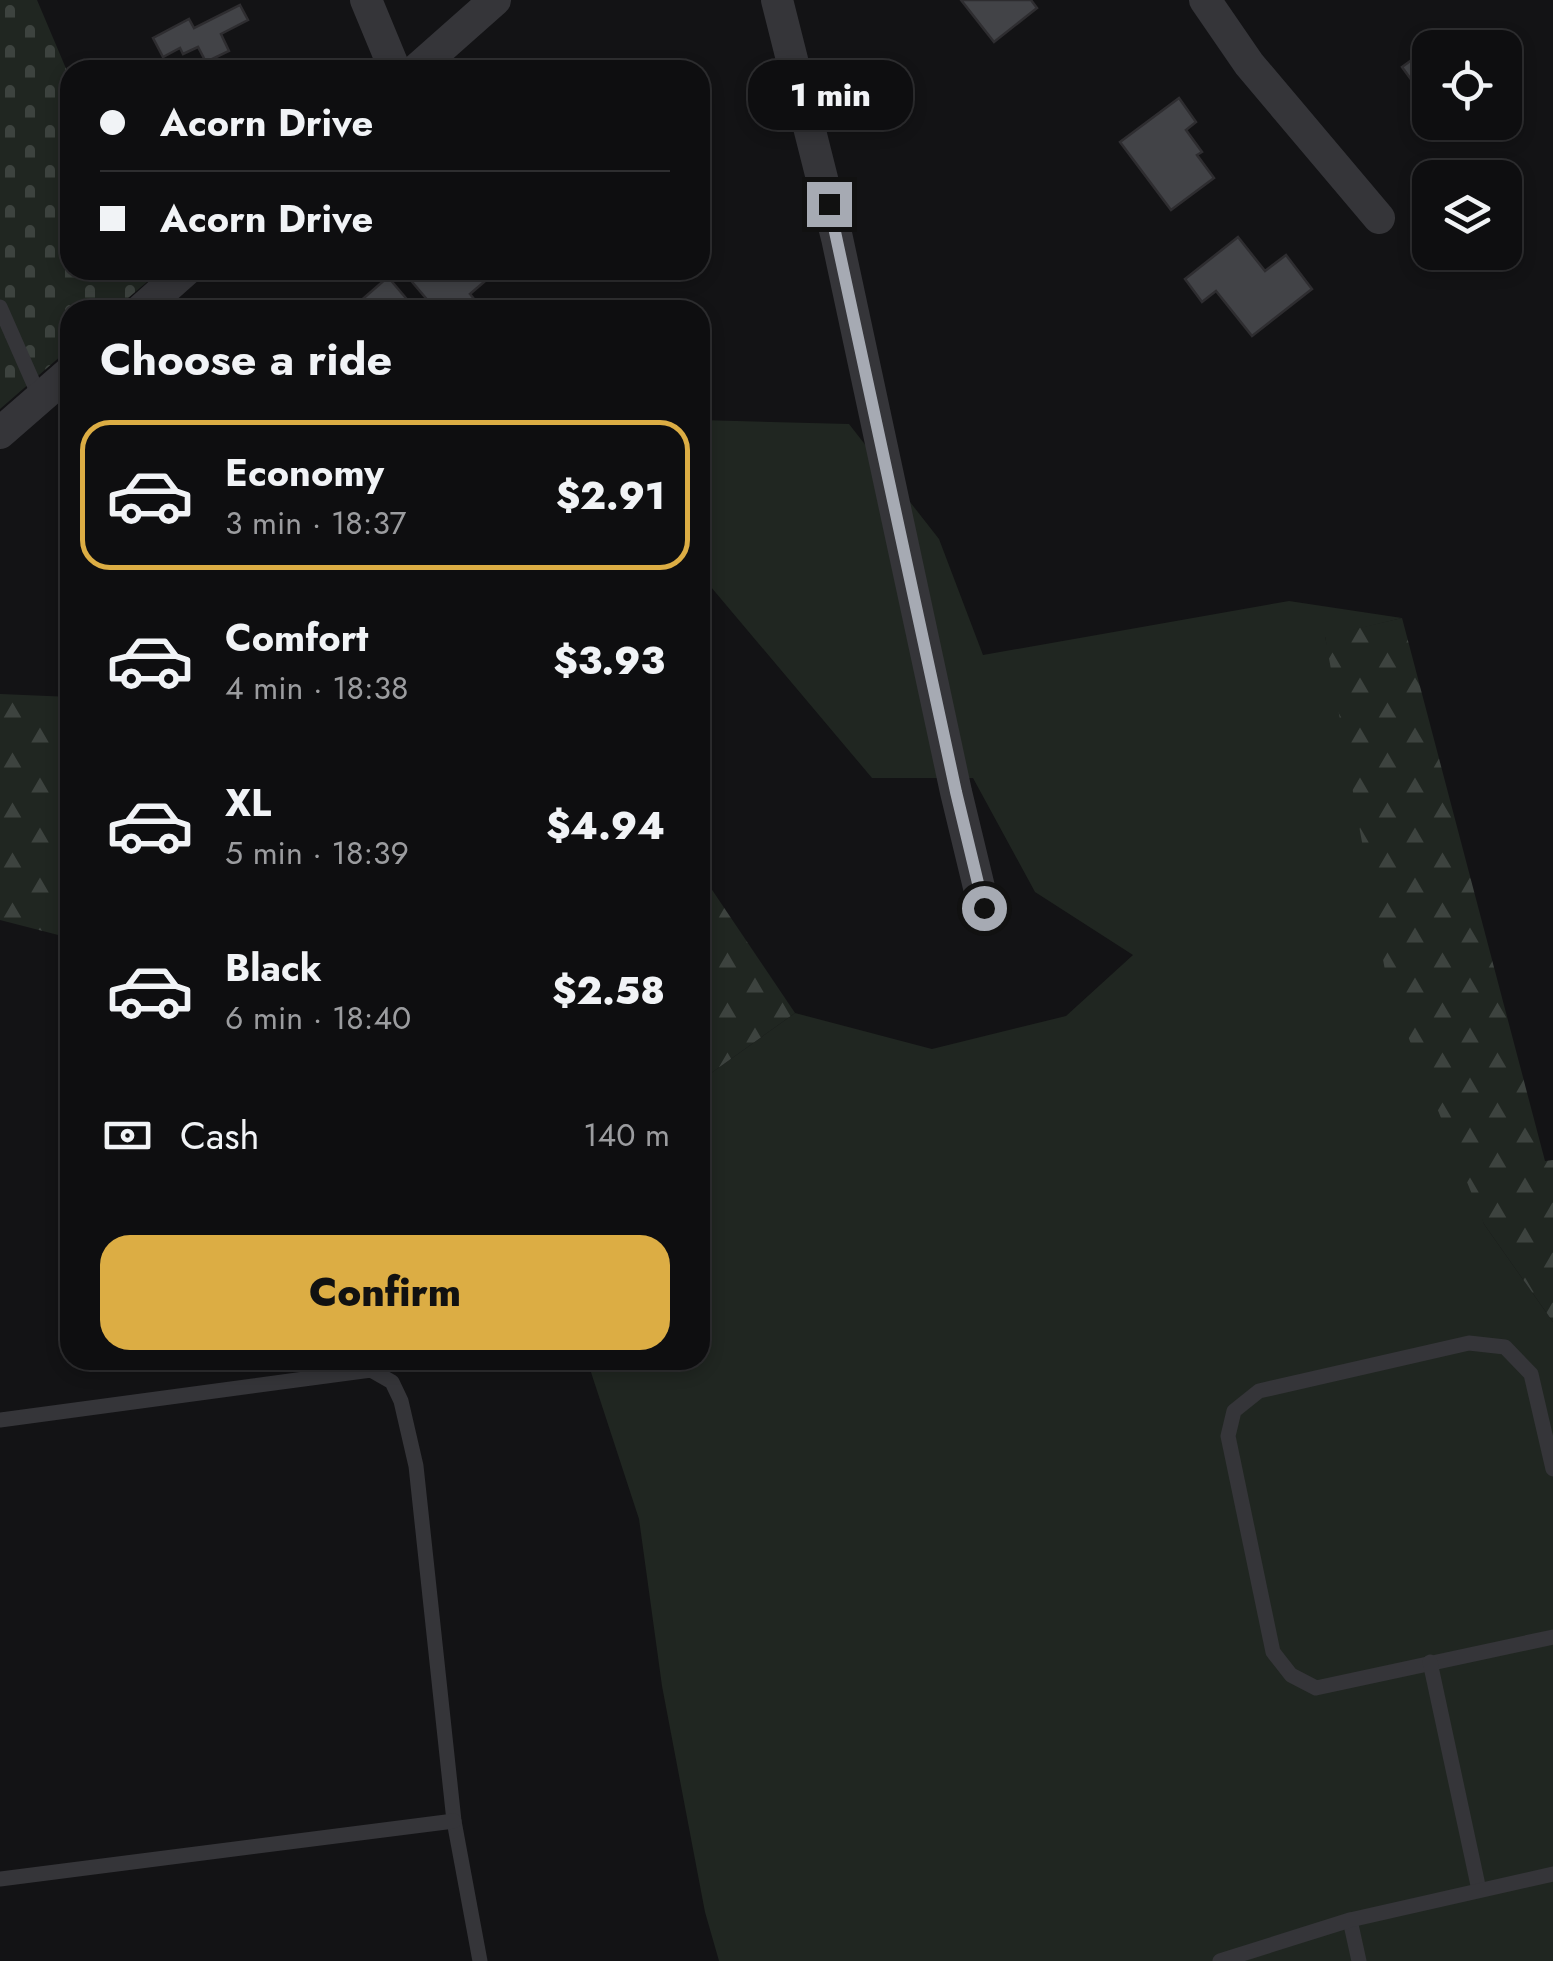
<!DOCTYPE html>
<meta charset="utf-8">
<style>
body{margin:0;font-family:Jost,sans-serif;background:#1c1c1e;color:#f1f3f6;height:100vh;display:flex;flex-direction:column;font-size:38px;white-space:nowrap}
*{box-sizing:border-box;margin:0}
p{font-size:32px;color:#9b9c9f}
.icon{flex:none;width:55px;height:55px;fill:none;stroke:currentColor;stroke-width:2;stroke-linecap:round;stroke-linejoin:round}
.map{position:relative;flex:1;overflow:hidden}
.drawer{position:absolute;left:60px;top:300px;width:650px;height:1070px;display:flex;flex-direction:column;background:#0e0e10;border-radius:30px;box-shadow:0 5px 15px #0003,0 0 0 2px #2e2e30}
.drawer>*{flex:none}
.hud{position:absolute;left:60px;top:60px;width:650px;height:220px;border-radius:30px;box-shadow:0 5px 15px #0003,0 0 0 2px #2e2e30;display:grid;align-content:center;height:220px;padding:0 40px;background:#0e0e10}
.fabs{position:absolute;left:1412px;top:30px;display:grid;gap:20px}
.fabs a{display:grid;place-items:center;width:110px;height:110px;border-radius:20px;background:#0e0e10;box-shadow:0 5px 15px #0003,0 0 0 2px #2e2e30;font-size:50px}
.end{position:absolute;width:45px;height:45px;margin:-22px;border:12px solid #a6aab3;background:#111;box-shadow:0 0 0 5px #111}
.from{border-radius:50%}
.bubble{position:absolute;height:70px;border-radius:30px;background:#0e0e10;box-shadow:0 5px 15px #0003,0 0 0 2px #2e2e30;font-size:32px;font-weight:800;line-height:70px;text-align:center}
.hud b{display:flex;align-items:center;gap:35px;height:95px;font-size:38px}
.hud b+b{border-top:2px solid #2e2e30}
.hud i{width:25px;height:25px;background:#f1f3f6}
ul{padding:0;list-style:none}
li{display:flex;align-items:center;gap:30px;height:150px;margin:0 20px 15px;padding:0 20px;border:5px solid transparent;border-radius:30px}
li div{flex:1}
li b{display:block;font-size:38px}
li em{font-style:normal;font-weight:800}
li.selected{border-color:#dcad44}
li>.icon{width:90px;height:90px;stroke-width:1.5}
h2{padding:0 40px;font-size:45px;line-height:120px}
.pay{display:flex;align-items:center;gap:25px;height:110px;padding:0 40px;font-size:38px}
.pay p{margin-inline-start:auto}
.action{display:flex;gap:20px;margin-top:auto;padding:20px 40px}
.action a{flex:1;height:115px;border-radius:30px;background:#dcad44;color:#111;font-size:40px;font-weight:800;line-height:115px;text-align:center}
.map>svg:first-child{display:block}
.grass{fill:#202621}
.forest{fill:url(#forest-firs)}
.cemetery{fill:url(#cemetery-stones)}
.building{fill:#424347;stroke:#2e2d30;stroke-width:2.5}
.lines{fill:none;stroke-linecap:round;stroke-linejoin:round}
.service{stroke:#353539;stroke-width:15}
.minor{stroke:#353539;stroke-width:32}
.route{stroke:#a6aab3;stroke-width:12}
</style>
<div class="map">
<svg width="1553" height="1961" viewBox="0 0 1553 1961">
<defs>
<pattern id="forest-firs" width="22" height="20" patternUnits="userSpaceOnUse" patternTransform="scale(2.5)"><rect width="22" height="20" fill="#202621"/><path d="M5 1l3.5 6h-7zM16 11l3.5 6h-7z" fill="#3d433f"/></pattern>
<pattern id="cemetery-stones" width="16" height="16" patternUnits="userSpaceOnUse" patternTransform="scale(2.5)"><rect width="16" height="16" fill="#202621"/><path d="M2 7V4a2 2 0 0 1 4 0v3zM10 15v-3a2 2 0 0 1 4 0v3z" fill="#3d433f"/></pattern>
</defs>
<rect width="100%" height="100%" fill="#131315"/>
<!-- grass -->
<path class="grass" d="M700 420 849 424 939 539 983 655 1289 601 1402 618 1325 637 1484 1224 1553 1322V1961H719L705 1912 662 1686 639 1519 587 1360H700V1081L795 1013 932 1049 1066 1016 1133 955 1035 892 973 778H872L700 574Z"/>
<!-- forest -->
<g class="forest">
<path d="M1402 618 1545 1161 1553 1160V1322L1484 1224 1388 987 1325 636Z"/>
<path d="M0 694 70 697V938L0 920Z"/>
<path d="M700 872 795 1013 700 1081Z"/>
</g>
<!-- cemetery -->
<path class="cemetery" d="M0 0H37L70 78V270H151L154 276 114 310H70V348L0 409Z"/>
<!-- building -->
<g class="building">
<path d="M961 0H1031L1037 8 994 42Z"/>
<path d="M240 5 248 20 221 34 229 51 206 62 198 47 183 54 180 48 163 57 153 38 189 19 194 28Z"/>
<path d="M1450 32 1462 48H1430V90L1423 96 1402 67Z"/>
<path d="M1179 98 1196 122 1186 130 1202 152 1197 155 1214 178 1171 210 1120 142Z"/>
<path d="M1238 237 1265 271 1286 255 1312 289 1252 336 1216 291 1202 302 1185 279Z"/>
<path d="M402 270H498L470 294 483 310H436Z"/>
<path d="M388 277 416 310H350Z"/>
</g>
<g class="lines">
<!-- service -->
<g class="service">
<path d="M0 307 40 398"/>
<path d="M0 1420 371 1370 392 1382 401 1401 416 1466 454 1821 480 1961"/>
<path d="M1553 1469 1531 1374 1505 1347 1469 1343 1259 1391 1234 1411 1228 1436 1273 1652 1291 1675 1316 1688 1553 1637"/>
<path d="M1430 1662 1479 1890"/>
<path d="M0 1879 454 1821"/>
<path d="M1350 1920 1359 1961"/>
<path d="M1220 1961 1350 1920 1553 1874"/>
</g>
<!-- minor -->
<g class="minor">
<path d="M366 0 395 70"/>
<path d="M777 0 837 238 956 792 984 908"/>
<path d="M1205 0 1249 64 1379 218"/>
<path d="M416 70 495 0"/>
<path d="M141 310 186 270"/>
<path d="M0 433 70 372"/>
</g>
</g>
<g class="lines">
<!-- route -->
<path class="route" d="M829 204 956 792 984 908"/>
</g>
</svg>
<div class="fabs">
<a><svg class="icon" aria-label="locate" viewBox="0 0 24 24"><circle cx="12" cy="12" r="6"/><path d="M12 2v4M12 18v4M2 12h4M18 12h4"/></svg></a>
<a><svg class="icon" aria-label="layers" viewBox="0 0 24 24"><path d="M12 4l9 5-9 5-9-5zM3 14l9 5 9-5"/></svg></a>
</div>
<i class="end from" style="left:984px;top:908px"></i>
<i class="end" style="left:829px;top:204px"></i>
<div class="bubble" style="left:748px;top:60px;width:165px">1 min</div>
<div class="hud">
<b><i class="from"></i>Acorn Drive</b>
<b><i></i>Acorn Drive</b>
</div>
<section class="drawer">
<h2>Choose a ride</h2>
<ul>
<li class="selected"><svg class="icon" aria-label="car" viewBox="0 0 24 24"><path d="M5 17H2v-5l4-1 3-4h7l3 4 3 1v5h-3M9 17h6M6 11h13"/><circle cx="7" cy="17" r="2"/><circle cx="17" cy="17" r="2"/></svg><div><b>Economy</b><p>3 min · 18:37</p></div><em>$2.91</em></li>
<li><svg class="icon" aria-label="car" viewBox="0 0 24 24"><path d="M5 17H2v-5l4-1 3-4h7l3 4 3 1v5h-3M9 17h6M6 11h13"/><circle cx="7" cy="17" r="2"/><circle cx="17" cy="17" r="2"/></svg><div><b>Comfort</b><p>4 min · 18:38</p></div><em>$3.93</em></li>
<li><svg class="icon" aria-label="car" viewBox="0 0 24 24"><path d="M5 17H2v-5l4-1 3-4h7l3 4 3 1v5h-3M9 17h6M6 11h13"/><circle cx="7" cy="17" r="2"/><circle cx="17" cy="17" r="2"/></svg><div><b>XL</b><p>5 min · 18:39</p></div><em>$4.94</em></li>
<li><svg class="icon" aria-label="car" viewBox="0 0 24 24"><path d="M5 17H2v-5l4-1 3-4h7l3 4 3 1v5h-3M9 17h6M6 11h13"/><circle cx="7" cy="17" r="2"/><circle cx="17" cy="17" r="2"/></svg><div><b>Black</b><p>6 min · 18:40</p></div><em>$2.58</em></li>
</ul>
<div class="pay"><svg class="icon" aria-label="cash" viewBox="0 0 24 24"><path d="M3 7h18v10H3z"/><circle cx="12" cy="12" r="2"/></svg>Cash<p>140 m</p></div>
<div class="action"><a>Confirm</a></div>
</section>
</div>
